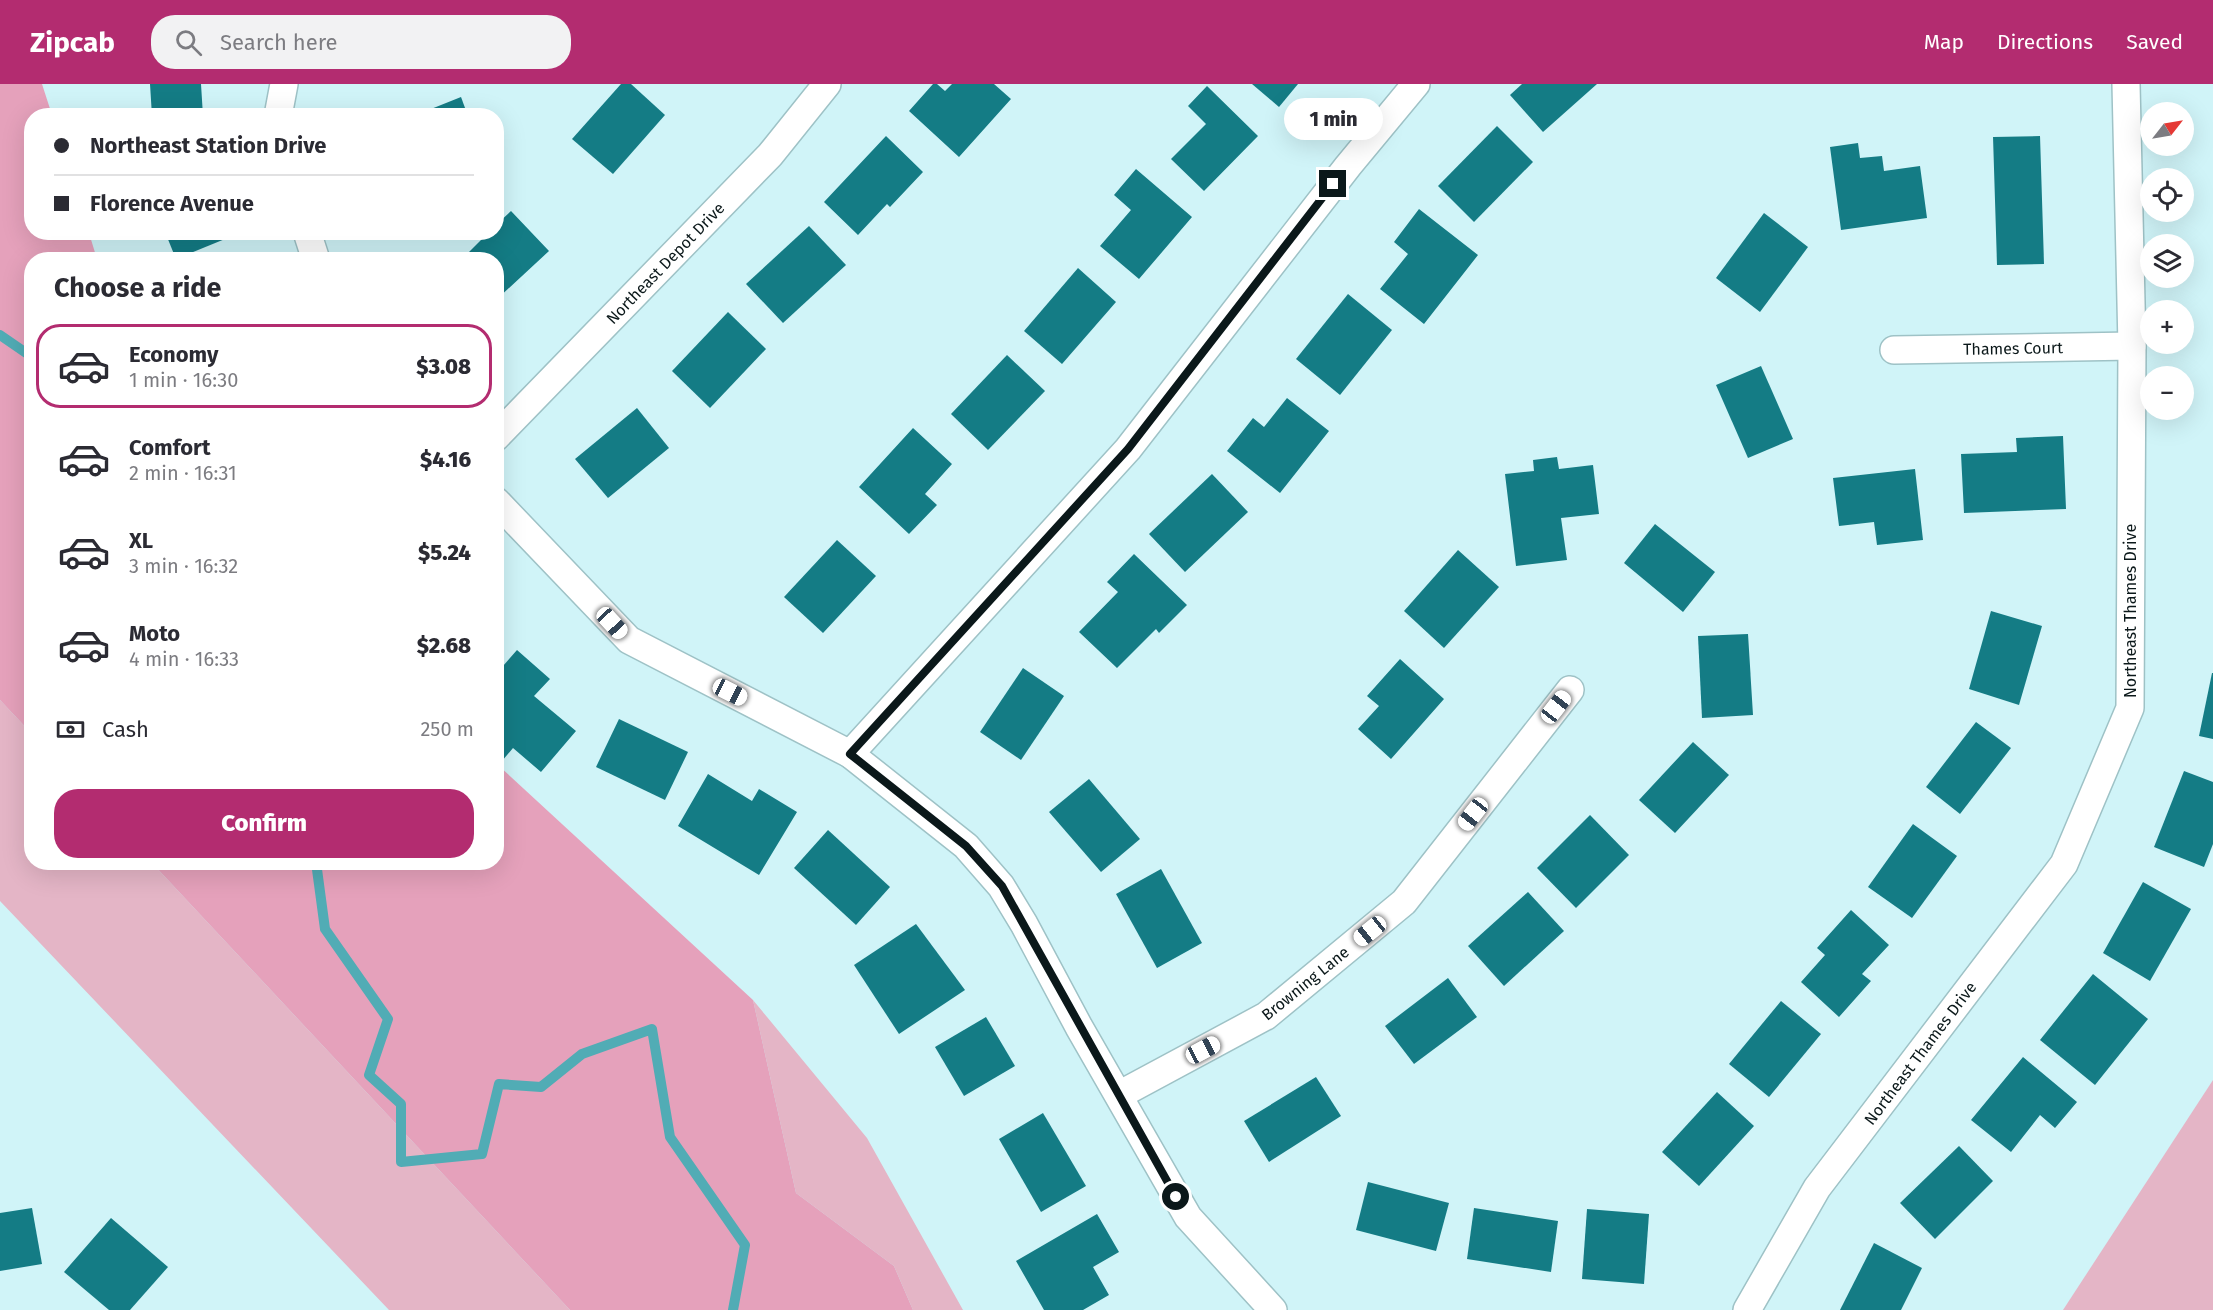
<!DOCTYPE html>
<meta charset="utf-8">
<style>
body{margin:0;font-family:"Fira Sans",sans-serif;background:#f2f2f3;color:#2b2b33;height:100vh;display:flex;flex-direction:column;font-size:22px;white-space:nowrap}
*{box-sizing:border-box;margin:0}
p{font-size:20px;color:#7c7c81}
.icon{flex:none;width:33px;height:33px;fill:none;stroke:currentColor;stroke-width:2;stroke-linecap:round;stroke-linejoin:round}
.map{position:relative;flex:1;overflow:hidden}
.side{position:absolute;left:24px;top:168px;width:480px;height:618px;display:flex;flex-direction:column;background:#fff;border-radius:24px;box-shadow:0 6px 24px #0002}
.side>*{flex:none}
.guide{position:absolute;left:24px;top:24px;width:480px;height:132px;border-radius:24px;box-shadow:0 6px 24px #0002;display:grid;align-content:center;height:132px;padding:0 30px;background:#fff}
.needle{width:39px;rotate:59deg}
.fabs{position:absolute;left:2140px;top:18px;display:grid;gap:12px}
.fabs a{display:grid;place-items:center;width:54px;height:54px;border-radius:50%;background:#fff;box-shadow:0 6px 24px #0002;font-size:30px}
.end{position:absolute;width:27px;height:27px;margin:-14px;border:8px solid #0b181a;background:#fff;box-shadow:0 0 0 3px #fff}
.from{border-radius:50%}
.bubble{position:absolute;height:42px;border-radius:21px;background:#fff;box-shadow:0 6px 24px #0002;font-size:20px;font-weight:800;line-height:42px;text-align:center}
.car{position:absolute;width:18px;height:36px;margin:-18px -9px;border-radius:8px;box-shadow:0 0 4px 2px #0007;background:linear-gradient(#fff 24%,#345 0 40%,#fff 0 76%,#345 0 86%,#fff 0)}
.guide b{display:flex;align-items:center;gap:21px;height:57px;font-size:22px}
.guide b+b{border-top:2px solid #e1e1e2}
.guide i{width:15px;height:15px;background:#2b2b33}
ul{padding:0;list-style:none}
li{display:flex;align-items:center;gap:18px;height:84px;margin:0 12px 9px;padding:0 18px;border:3px solid transparent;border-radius:24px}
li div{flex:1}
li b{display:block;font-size:22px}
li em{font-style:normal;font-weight:800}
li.active{border-color:#b32c70}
li>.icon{width:54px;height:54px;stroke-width:1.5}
h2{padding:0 30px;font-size:27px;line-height:72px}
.pay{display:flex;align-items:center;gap:15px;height:66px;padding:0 30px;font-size:22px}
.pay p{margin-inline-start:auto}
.primary-button{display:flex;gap:12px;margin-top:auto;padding:12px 30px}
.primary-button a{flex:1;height:69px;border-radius:24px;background:#b32c70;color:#fff;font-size:24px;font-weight:800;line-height:69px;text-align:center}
header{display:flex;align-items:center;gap:36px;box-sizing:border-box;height:84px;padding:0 30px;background:#b32c70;color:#fff}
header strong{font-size:28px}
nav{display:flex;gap:33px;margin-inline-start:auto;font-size:21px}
.search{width:420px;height:54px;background:#f2f2f3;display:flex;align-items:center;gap:15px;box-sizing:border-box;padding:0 21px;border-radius:24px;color:#7c7c81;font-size:22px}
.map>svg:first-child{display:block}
.green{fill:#e4b5c6}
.forest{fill:#e5a1bb}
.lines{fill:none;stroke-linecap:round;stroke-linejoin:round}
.stream{stroke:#51acb5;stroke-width:10}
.building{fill:#147c85}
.street-casing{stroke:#9ec2c6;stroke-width:30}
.street{stroke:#fff;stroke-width:27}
.route{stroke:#0b181a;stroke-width:8}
.labels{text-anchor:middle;stroke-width:4.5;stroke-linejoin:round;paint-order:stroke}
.street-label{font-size:16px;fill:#0b181a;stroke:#fff}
</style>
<header>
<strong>Zipcab</strong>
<div class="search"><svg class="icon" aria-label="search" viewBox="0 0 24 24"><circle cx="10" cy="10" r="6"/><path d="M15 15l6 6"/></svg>Search here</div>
<nav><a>Map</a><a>Directions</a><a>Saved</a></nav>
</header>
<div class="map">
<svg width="2213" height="1226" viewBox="0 0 2213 1226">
<rect width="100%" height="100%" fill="#d0f4f8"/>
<!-- green -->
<g class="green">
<path d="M0 616 31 649 32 778 152 779 570 1226H389L0 817Z"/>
<path d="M753 916 867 1054 963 1226H913L894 1182 796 1109Z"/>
<path d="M2213 996V1226H2063Z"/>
</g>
<!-- forest -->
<g class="forest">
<path d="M0 0H42L52 31 32 32V148L89 149 97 175 32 176 31 649 0 616Z"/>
<path d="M497 680 753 916 796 1109 894 1182 913 1226H570L152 779 496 778Z"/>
</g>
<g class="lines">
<!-- stream -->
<g class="stream">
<path d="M0 251 32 273"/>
<path d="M316 778 325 845 388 935 369 991 401 1020V1078L482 1070 499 1000 541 1003 582 970 652 945 670 1053 745 1161 733 1226"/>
</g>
</g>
<!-- building -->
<g class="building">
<path d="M150 0H201L203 32H152Z"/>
<path d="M621 0H631L665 31 613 90 572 55Z"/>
<path d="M933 0H937L945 7 952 0H994L1011 15 959 73 909 27Z"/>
<path d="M1252 0H1298L1279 23Z"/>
<path d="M1522 0H1597L1543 48 1510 11Z"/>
<path d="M1207 2 1258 52 1204 107 1171 75 1206 40 1188 22Z"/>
<path d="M461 13 468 32H416V31Z"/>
<path d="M1497 42 1533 78 1474 138 1438 102Z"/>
<path d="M886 52 923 88 890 123 887 120 858 151 824 118Z"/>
<path d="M2040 52 2044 180 1997 181 1993 53Z"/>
<path d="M1858 59 1860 74 1882 72 1884 87 1920 82 1927 134 1841 146 1830 63Z"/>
<path d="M1136 85 1192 133 1139 195 1100 162 1131 126 1114 111Z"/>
<path d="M1419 125 1478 171 1424 240 1380 205 1408 170 1394 158Z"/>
<path d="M511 127 549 167 496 216V176H461L489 148H496V141Z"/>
<path d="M1764 129 1808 163 1760 228 1716 194Z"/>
<path d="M809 142 846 181 783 239 746 200Z"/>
<path d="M165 148H223L225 155 176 175Z"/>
<path d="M1078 184 1116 218 1062 280 1024 247Z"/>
<path d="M1348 210 1392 246 1340 311 1296 275Z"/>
<path d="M728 228 766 265 710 324 672 287Z"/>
<path d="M1007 271 1045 307 988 366 951 330Z"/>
<path d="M1761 282 1793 355 1748 374 1716 301Z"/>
<path d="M1287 314 1329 347 1280 409 1227 367 1253 334 1264 343Z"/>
<path d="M637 324 669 364 608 414 575 375Z"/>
<path d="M913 344 952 380 925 410 937 421 909 450 859 403Z"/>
<path d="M2063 352 2066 425 1964 429 1961 370 2017 368 2016 354Z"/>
<path d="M1557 373 1559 385 1593 381 1599 430 1561 434 1567 476 1516 482 1505 390 1534 387 1533 376Z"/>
<path d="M1915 385 1923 456 1877 461 1874 438 1839 442 1833 394Z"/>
<path d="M1212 390 1248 428 1185 488 1149 450Z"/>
<path d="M1655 440 1715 488 1683 528 1624 479Z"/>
<path d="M837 456 876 492 823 549 784 513Z"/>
<path d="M1458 466 1499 503 1444 564 1404 527Z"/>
<path d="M1134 470 1187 521 1159 549 1156 545 1117 584 1079 548 1118 508 1107 498Z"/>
<path d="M1991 527 2042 542 2019 621 1969 605Z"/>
<path d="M1748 550 1753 631 1702 634 1698 552Z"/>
<path d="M517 566 550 595 534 612 576 647 541 688 513 664 502 677 496 672V590Z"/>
<path d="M1400 575 1444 615 1391 675 1358 645 1379 622 1367 612Z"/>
<path d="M1023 584 1064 612 1021 676 980 648Z"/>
<path d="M2212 589H2213V655L2199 652Z"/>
<path d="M619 635 688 668 665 716 596 683Z"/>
<path d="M1976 638 2011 664 1960 730 1926 703Z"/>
<path d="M1693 658 1729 691 1675 749 1639 716Z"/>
<path d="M2184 687 2213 698V760L2204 783 2154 763Z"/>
<path d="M708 690 752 717 759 705 797 728 759 791 678 742Z"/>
<path d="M1089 695 1140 755 1101 788 1049 728Z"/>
<path d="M1590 731 1629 771 1576 824 1537 784Z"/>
<path d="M1913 740 1957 772 1912 834 1868 803Z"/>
<path d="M828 746 890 803 856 841 794 784Z"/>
<path d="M1161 785 1202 859 1157 884 1116 810Z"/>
<path d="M2143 798 2191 825 2150 897 2103 869Z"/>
<path d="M1528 808 1564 847 1504 902 1468 862Z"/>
<path d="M1851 826 1889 861 1862 890 1871 897 1839 933 1801 898 1825 871 1817 864Z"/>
<path d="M916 840 965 906 899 950 854 881Z"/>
<path d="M2093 890 2148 935 2095 1001 2040 956Z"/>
<path d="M1448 894 1477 933 1414 980 1385 942Z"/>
<path d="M1781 917 1821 950 1769 1013 1729 980Z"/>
<path d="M986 933 1015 982 964 1012 935 963Z"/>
<path d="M2023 973 2077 1018 2055 1044 2040 1031 2011 1068 1971 1036Z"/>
<path d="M1316 993 1341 1032 1269 1078 1244 1037Z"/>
<path d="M1717 1008 1754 1042 1699 1102 1662 1068Z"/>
<path d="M1043 1029 1086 1102 1041 1128 999 1055Z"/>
<path d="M1959 1062 1993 1097 1935 1155 1900 1119Z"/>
<path d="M1368 1098 1449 1119 1436 1167 1356 1146Z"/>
<path d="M32 1124 42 1180 0 1187V1129Z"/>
<path d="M1474 1124 1558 1137 1551 1188 1467 1175Z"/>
<path d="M1587 1125 1649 1130 1644 1200 1582 1195Z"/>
<path d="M1097 1130 1119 1168 1093 1183 1109 1211 1083 1226H1044L1016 1177Z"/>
<path d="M111 1134 168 1183 130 1226H109L64 1188Z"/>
<path d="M1874 1159 1922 1184 1901 1226H1840Z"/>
</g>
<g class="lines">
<defs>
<g id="street">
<path d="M278 32 284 0"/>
<path d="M307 148 316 176"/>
<path d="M1894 266 2132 262"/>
<path d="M496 353 770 71 827 0"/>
<path d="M496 417 629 556 850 670 966 762 1001 802 1024 840 1079 943 1188 1133 1273 1226"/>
<path d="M850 670 1128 365 1348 82 1416 0"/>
<path d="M1119 1011 1266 932 1404 818 1570 606"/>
<path d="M1747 1226 1817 1104 2064 780 2130 624 2132 262 2126 0"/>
</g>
</defs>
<!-- street casing -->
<use href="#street" class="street-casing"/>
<!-- street -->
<use href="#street" class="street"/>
</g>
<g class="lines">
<!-- route -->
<path class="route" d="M1176 1113 1002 802 966 762 850 670 1128 365 1333 100"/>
</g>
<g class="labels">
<!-- street labels -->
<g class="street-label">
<text transform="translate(665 179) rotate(-46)" y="6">Northeast Depot Drive</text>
<text transform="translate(2013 264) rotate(-1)" y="6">Thames Court</text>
<text transform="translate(2130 527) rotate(-90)" y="6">Northeast Thames Drive</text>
<text transform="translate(1305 899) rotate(-39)" y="6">Browning Lane</text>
<text transform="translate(1920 969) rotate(-53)" y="6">Northeast Thames Drive</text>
</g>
</g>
</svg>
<div class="fabs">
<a><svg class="needle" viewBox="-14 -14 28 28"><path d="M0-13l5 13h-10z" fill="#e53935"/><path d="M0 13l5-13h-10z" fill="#7c7c81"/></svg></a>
<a><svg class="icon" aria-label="locate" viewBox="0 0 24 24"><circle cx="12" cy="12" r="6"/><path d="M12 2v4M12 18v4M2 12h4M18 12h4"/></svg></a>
<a><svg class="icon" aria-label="layers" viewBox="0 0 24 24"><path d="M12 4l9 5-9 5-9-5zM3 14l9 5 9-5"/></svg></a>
<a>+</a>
<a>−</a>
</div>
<i class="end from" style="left:1176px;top:1113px"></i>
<i class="end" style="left:1333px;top:100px"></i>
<div class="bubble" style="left:1284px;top:14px;width:99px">1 min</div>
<i class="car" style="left:612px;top:539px;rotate:137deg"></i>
<i class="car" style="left:730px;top:608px;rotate:117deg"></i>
<i class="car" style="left:1556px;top:623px;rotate:38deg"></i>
<i class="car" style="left:1473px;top:730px;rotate:218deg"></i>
<i class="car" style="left:1370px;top:847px;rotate:231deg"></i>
<i class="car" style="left:1203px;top:966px;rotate:62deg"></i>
<div class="guide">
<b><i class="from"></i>Northeast Station Drive</b>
<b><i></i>Florence Avenue</b>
</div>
<section class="side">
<h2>Choose a ride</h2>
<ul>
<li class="active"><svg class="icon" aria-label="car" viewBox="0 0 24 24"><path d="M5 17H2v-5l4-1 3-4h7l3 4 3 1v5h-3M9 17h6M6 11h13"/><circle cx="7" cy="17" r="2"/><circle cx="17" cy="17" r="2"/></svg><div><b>Economy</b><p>1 min · 16:30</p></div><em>$3.08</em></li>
<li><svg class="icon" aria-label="car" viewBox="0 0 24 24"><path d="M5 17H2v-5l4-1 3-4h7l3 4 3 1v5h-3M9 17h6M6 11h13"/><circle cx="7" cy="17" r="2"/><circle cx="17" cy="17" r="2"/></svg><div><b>Comfort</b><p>2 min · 16:31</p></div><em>$4.16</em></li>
<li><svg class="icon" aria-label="car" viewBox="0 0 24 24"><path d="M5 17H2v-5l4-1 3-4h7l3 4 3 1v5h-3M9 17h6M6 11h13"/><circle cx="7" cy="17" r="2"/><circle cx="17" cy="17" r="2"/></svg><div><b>XL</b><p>3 min · 16:32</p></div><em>$5.24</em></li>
<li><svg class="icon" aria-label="car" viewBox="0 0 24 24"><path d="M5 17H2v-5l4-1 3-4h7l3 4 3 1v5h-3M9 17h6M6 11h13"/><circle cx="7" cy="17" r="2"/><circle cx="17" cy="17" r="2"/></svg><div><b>Moto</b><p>4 min · 16:33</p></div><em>$2.68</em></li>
</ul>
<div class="pay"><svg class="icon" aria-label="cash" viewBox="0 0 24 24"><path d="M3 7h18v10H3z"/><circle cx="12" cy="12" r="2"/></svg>Cash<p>250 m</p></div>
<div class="primary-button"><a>Confirm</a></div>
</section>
</div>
